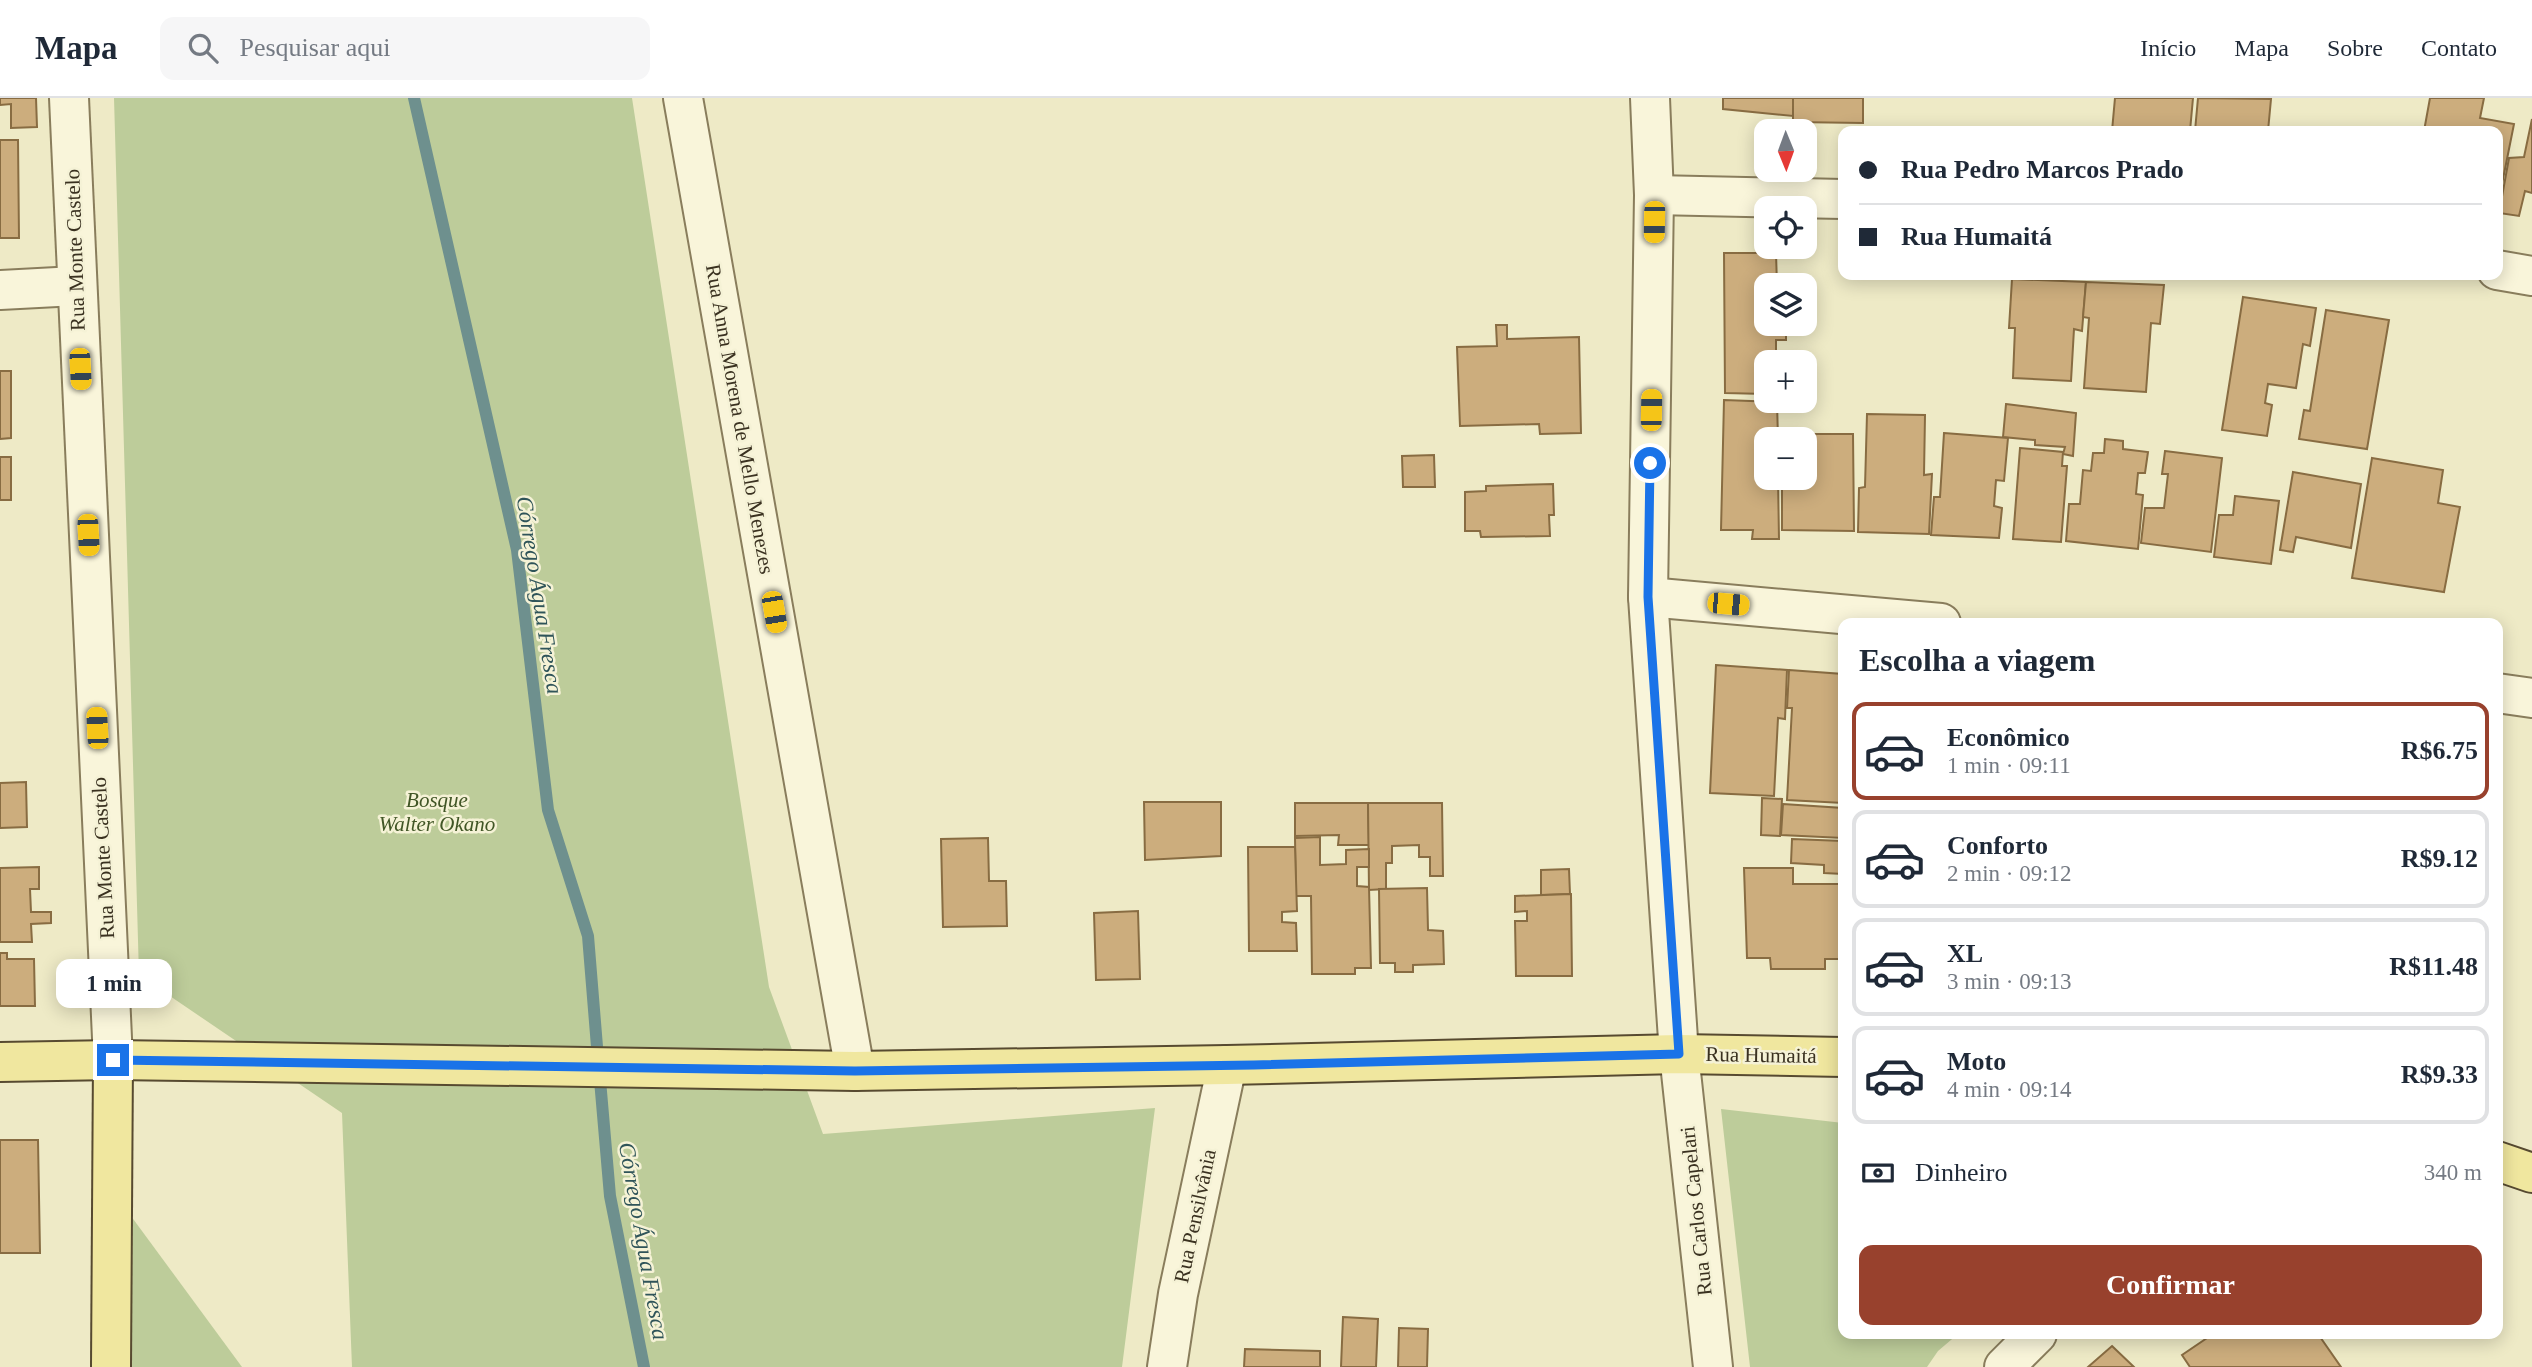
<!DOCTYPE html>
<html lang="pt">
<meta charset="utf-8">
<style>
body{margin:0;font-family:"Times New Roman",serif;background:#f6f6f7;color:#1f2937;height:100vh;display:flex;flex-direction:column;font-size:26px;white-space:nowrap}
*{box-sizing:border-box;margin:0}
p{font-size:23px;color:#747a83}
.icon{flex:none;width:38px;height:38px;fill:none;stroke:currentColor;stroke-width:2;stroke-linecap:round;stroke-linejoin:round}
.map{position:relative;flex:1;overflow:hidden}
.side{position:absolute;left:1838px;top:520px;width:665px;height:721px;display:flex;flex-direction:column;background:#fff;border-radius:14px;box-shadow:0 4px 18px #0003}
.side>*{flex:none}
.hud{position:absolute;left:1838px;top:28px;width:665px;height:154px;border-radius:14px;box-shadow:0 4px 18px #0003;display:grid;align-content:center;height:154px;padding:0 21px;background:#fff}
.needle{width:46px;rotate:179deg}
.tools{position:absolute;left:1754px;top:21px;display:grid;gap:14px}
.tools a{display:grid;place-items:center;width:63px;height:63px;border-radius:14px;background:#fff;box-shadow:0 4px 18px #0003;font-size:35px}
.end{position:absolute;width:32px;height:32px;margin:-16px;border:9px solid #1a73e8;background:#fff;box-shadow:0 0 0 4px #fff}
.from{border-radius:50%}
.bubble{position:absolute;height:49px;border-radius:14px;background:#fff;box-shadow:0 4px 18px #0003;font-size:23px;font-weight:700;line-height:49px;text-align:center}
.car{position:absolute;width:21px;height:42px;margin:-21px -10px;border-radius:9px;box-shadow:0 0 5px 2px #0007;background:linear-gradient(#f5c518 24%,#345 0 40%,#f5c518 0 76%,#345 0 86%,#f5c518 0)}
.hud b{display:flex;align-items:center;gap:24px;height:66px;font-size:26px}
.hud b+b{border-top:2px solid #e0e1e3}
.hud i{width:18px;height:18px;background:#1f2937}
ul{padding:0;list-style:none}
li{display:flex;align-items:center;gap:21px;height:98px;margin:0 14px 10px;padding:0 7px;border:4px solid #e0e1e3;border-radius:14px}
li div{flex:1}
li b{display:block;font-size:26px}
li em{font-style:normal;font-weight:700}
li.on{border-color:#98412d}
li>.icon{width:63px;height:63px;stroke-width:1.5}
h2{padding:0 21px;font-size:32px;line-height:84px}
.pay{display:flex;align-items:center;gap:18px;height:77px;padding:0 21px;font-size:26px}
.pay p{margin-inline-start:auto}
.button{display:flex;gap:14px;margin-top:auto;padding:14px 21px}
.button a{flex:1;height:80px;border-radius:14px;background:#98412d;color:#fff;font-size:28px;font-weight:700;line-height:80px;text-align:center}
header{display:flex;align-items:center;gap:42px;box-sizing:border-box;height:98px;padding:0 35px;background:#fff;border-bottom:2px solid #e0e1e3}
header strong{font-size:33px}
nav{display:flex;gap:38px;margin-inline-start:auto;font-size:24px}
.search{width:490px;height:63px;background:#f6f6f7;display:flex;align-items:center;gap:18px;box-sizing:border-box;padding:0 24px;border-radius:14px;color:#747a83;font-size:26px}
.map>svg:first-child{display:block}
.green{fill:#bdcc9a}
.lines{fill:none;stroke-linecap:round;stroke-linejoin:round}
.stream{stroke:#6e908e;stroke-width:12}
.building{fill:#ccad7d;stroke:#886c42;stroke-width:2}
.minor-casing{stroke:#897d5c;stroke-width:42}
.major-casing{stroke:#574a30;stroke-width:42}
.minor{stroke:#f9f5da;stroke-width:38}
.major{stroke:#f0e79f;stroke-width:38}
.route{stroke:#1a73e8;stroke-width:9}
.labels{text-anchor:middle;stroke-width:5;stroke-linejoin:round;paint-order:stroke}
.street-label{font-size:21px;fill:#3a3120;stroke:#f5f2d6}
.park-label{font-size:21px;font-style:italic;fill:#415626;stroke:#f5f2d6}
.water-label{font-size:23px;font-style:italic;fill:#2f5459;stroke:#f5f2d6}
</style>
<header>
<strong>Mapa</strong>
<div class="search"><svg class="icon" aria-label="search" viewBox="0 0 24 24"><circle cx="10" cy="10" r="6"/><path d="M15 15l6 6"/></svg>Pesquisar aqui</div>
<nav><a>Início</a><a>Mapa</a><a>Sobre</a><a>Contato</a></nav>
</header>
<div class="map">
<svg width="2532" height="1269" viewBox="0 0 2532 1269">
<rect width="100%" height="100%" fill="#eeeac6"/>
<!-- green -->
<g class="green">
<path d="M114 0H632L769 889 823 1036 1155 1010 1122 1269H352L342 1015 139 877Z"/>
<path d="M1721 1011 1843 1025V1236H1958L1938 1253 1927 1269H1750Z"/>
<path d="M128 1114 242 1269H128Z"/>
</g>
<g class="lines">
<!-- stream -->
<g class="stream">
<path d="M414 0 517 452 548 712 588 838 598 961"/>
<path d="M600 982 610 1098 644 1269"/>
</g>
</g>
<!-- building -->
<g class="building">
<path d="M0 0H36L37 29 11 30V6L0 7Z"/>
<path d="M1723 0H1793V18L1723 11Z"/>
<path d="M1793 0H1863V25L1793 24Z"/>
<path d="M2115 0H2193L2190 33H2112Z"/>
<path d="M2198 0 2271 1 2268 33H2195Z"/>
<path d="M2430 0H2484L2480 20 2514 26 2501 91 2497 90V33H2424Z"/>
<path d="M2532 21V95L2525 93 2519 118 2499 115 2509 60 2524 59Z"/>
<path d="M0 42H18L19 140H0Z"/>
<path d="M1724 155H1776L1777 187H1786H1766V226H1786V242H1776V264H1766V296L1725 295Z"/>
<path d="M2012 181 2086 184 2082 233 2074 231 2071 283 2013 280 2015 230H2009Z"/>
<path d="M2086 184 2164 187 2160 226 2151 225 2146 294 2084 290 2089 220 2083 219Z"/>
<path d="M2243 199 2316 210 2310 248 2303 246 2296 290 2268 286 2265 305 2272 307 2267 338 2222 332Z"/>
<path d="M2326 212 2389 222 2367 351 2299 341 2304 312 2310 313Z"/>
<path d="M1496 227H1507V241L1579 239 1581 335 1540 336 1539 326 1460 328 1457 249 1497 248Z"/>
<path d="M0 273H11V340L0 341Z"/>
<path d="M1724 302 1777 304 1778 341H1766V380H1778L1779 441H1752L1753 432H1721Z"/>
<path d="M2006 306 2076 315 2073 358 2063 356 2065 349 2035 347V342L2003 339Z"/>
<path d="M1867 316 1925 317 1924 377 1932 376 1929 436 1858 434 1859 390 1865 389Z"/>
<path d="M1944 335 2008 340 2004 383 1996 382 1994 408 2002 410 1999 440 1931 437 1934 399H1940Z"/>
<path d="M1798 336H1853L1854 433 1782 432V380H1804V341H1798Z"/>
<path d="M2105 341 2123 343V351L2148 354 2145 375H2138L2136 396 2143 397 2138 451 2066 443 2069 406H2080L2083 372 2091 373 2093 355H2104Z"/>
<path d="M2020 350 2063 354 2062 368H2067L2061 444 2013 441Z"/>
<path d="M2165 353 2222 360 2211 454 2141 445 2145 410H2164L2168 376H2162Z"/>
<path d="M1434 357 1435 389H1403L1402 358Z"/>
<rect x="0" y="359" width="11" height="43"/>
<path d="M2372 360 2443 372 2438 405 2460 409 2444 494 2352 480Z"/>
<path d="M2293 374 2361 386 2351 450 2296 439 2293 454 2280 452Z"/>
<path d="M1553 386 1554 417H1549L1550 438 1481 439 1480 433H1465V394L1486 393V388Z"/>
<path d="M2235 398 2279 403 2271 466 2214 459 2219 417H2233Z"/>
<path d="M1716 567 1787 572 1785 621 1778 620 1774 698 1710 695Z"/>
<path d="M1789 572 1843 576V705L1787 702 1792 610H1787Z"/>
<path d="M26 684 27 729 0 730V685Z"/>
<path d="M1762 700 1782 701 1780 738 1761 737Z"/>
<path d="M1144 704H1221V758L1145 762Z"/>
<path d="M1295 705H1368L1369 747H1338L1339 737 1295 738Z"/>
<path d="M1368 705H1442L1443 778H1430V759H1419V747L1392 748V765H1386V791L1369 792Z"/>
<path d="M1783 706 1843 710V740L1781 737Z"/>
<path d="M1320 739V767L1346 766V752L1369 751V769H1357V788L1369 789 1371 870H1355V876H1312L1311 798H1296L1295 740Z"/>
<path d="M988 740 989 783H1006L1007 828 943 829 941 741Z"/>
<path d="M1792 741 1843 743V776L1824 775V767L1791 765Z"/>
<path d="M1248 749H1295L1297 813 1282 814V824L1296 825 1297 853H1249Z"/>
<path d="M39 769V791H30L31 814H51V825L31 826 32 844H0V770Z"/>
<path d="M1744 770H1793V786H1843V861H1825V871H1771L1770 860H1747Z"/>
<path d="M1569 771 1570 796 1541 797V772Z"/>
<path d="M1427 790 1428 832 1443 833 1444 866 1413 867V874H1395V865H1380L1379 791Z"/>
<path d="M1571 796 1572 878H1516L1515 823H1527V813L1515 814V798Z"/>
<path d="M1138 813 1140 881 1096 882 1094 815Z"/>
<path d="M0 855H7V861H34L35 908H0Z"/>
<path d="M0 1042H38L40 1155H0Z"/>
<path d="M1343 1219 1378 1221 1376 1269H1341Z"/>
<path d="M1399 1230 1428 1231 1427 1269H1398Z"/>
<path d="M2213 1236H2318L2341 1269H2190L2182 1257Z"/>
<path d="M2112 1248 2134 1269H2088Z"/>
<path d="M1245 1251 1320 1253V1269H1244Z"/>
</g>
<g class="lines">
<defs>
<g id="minor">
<path d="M69 0 113 962"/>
<path d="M683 0 855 973"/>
<path d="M1650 0 1654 97 1648 499 1679 956 1713 1269"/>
<path d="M1654 97 1843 101"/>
<path d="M2497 172 2532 178"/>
<path d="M0 192 76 188"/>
<path d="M1648 499 1941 525"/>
<path d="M2497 595 2532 600"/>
<path d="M1167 1269 1178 1196 1227 967"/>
<path d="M2004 1269 2037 1236"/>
</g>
<g id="major">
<path d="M0 964 113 962 855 973 1227 967 1679 956 1843 959"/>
<path d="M2497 1063 2532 1075"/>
<path d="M111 1269 113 962"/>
</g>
</defs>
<!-- minor casing -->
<use href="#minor" class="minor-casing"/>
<!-- major casing -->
<use href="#major" class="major-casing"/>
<!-- minor -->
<use href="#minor" class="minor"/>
<!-- major -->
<use href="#major" class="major"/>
</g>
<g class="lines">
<!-- route -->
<path class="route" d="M113 962 855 973 1254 967 1679 956 1648 499 1650 365"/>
</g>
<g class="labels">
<!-- street labels -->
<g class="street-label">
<text transform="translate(75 152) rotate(-92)" y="7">Rua Monte Castelo</text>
<text transform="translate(740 321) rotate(80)" y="7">Rua Anna Morena de Mello Menezes</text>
<text transform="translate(103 760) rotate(-93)" y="7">Rua Monte Castelo</text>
<text transform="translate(1761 957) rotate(1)" y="7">Rua Humaitá</text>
<text transform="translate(1696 1113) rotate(-96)" y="7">Rua Carlos Capelari</text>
<text transform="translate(1195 1118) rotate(-78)" y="7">Rua Pensilvânia</text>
</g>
<!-- park labels -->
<g class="park-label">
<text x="437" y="709">Bosque<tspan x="437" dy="24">Walter Okano</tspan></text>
</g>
<!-- water labels -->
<g class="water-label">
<text transform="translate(540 497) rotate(81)" y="8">Córrego Água Fresca</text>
<text transform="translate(644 1143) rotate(80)" y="8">Córrego Água Fresca</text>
</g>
</g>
</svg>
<div class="tools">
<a><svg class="needle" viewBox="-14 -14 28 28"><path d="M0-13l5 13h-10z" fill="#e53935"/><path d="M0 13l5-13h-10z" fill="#747a83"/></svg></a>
<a><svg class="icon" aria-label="locate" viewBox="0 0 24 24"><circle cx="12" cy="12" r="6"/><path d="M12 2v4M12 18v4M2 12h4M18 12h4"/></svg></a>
<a><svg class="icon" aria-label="layers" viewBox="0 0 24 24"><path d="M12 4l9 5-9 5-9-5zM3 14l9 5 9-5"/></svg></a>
<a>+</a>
<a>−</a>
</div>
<i class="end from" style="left:1650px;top:365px"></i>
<i class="end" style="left:113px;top:962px"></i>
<div class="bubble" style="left:56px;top:861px;width:116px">1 min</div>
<i class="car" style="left:1654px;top:124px;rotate:181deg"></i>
<i class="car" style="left:80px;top:271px;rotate:177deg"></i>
<i class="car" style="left:1651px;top:312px;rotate:1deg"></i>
<i class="car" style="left:88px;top:437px;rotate:177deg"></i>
<i class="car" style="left:1728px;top:506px;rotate:95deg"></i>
<i class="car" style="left:774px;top:514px;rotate:170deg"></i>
<i class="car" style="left:97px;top:630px;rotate:357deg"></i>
<div class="hud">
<b><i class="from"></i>Rua Pedro Marcos Prado</b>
<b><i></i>Rua Humaitá</b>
</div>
<section class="side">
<h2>Escolha a viagem</h2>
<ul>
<li class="on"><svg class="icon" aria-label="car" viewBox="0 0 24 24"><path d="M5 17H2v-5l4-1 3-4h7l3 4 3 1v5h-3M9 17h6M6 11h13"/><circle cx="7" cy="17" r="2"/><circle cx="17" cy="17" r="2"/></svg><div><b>Econômico</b><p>1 min · 09:11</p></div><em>R$6.75</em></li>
<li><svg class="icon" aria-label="car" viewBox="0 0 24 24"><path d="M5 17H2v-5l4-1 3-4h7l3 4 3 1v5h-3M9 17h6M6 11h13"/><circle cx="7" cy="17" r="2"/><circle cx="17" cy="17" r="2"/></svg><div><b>Conforto</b><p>2 min · 09:12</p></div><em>R$9.12</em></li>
<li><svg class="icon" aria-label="car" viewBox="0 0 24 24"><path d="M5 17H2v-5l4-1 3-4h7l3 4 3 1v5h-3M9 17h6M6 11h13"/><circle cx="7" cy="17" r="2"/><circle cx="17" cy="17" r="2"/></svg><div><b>XL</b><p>3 min · 09:13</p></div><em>R$11.48</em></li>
<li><svg class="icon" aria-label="car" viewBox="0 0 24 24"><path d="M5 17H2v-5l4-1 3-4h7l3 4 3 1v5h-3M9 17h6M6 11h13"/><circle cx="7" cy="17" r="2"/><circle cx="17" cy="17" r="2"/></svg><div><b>Moto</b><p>4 min · 09:14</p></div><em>R$9.33</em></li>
</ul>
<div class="pay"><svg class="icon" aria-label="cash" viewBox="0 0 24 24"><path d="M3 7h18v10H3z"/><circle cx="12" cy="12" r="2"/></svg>Dinheiro<p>340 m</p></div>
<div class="button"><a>Confirmar</a></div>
</section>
</div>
